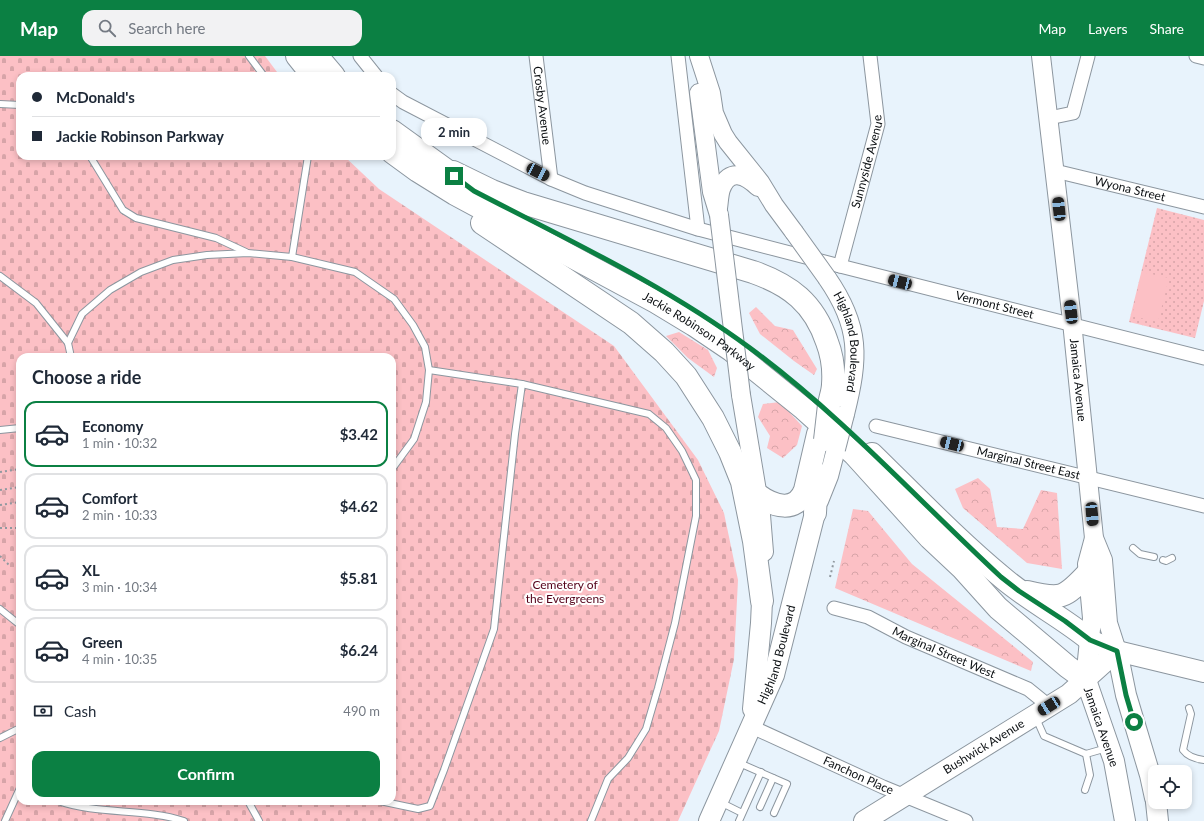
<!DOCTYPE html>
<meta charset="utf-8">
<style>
body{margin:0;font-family:Lato,sans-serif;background:#f2f2f3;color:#1f2937;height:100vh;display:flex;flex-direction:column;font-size:15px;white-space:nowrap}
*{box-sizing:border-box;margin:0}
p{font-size:13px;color:#747a83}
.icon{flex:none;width:22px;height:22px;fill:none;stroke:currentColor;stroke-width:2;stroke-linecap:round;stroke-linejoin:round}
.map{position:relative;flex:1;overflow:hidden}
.details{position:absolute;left:16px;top:297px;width:380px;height:452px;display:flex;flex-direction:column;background:#fff;border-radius:12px;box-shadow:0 2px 6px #0003}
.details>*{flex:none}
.top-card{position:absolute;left:16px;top:16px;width:380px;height:88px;border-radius:12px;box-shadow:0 2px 6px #0003;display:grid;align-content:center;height:88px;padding:0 16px;background:#fff}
.tools{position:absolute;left:1148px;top:709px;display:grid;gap:8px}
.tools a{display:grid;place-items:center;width:44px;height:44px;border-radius:8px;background:#fff;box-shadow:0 2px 6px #0003;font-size:20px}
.end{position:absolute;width:18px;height:18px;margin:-9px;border:5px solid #0b8043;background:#fff;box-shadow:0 0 0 2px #fff}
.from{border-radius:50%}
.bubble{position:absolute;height:28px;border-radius:12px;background:#fff;box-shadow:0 2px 6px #0003;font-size:13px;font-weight:700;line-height:28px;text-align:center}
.car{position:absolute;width:12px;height:24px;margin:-12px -6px;border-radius:5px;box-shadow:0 0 3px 1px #0007;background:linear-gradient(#222 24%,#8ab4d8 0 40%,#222 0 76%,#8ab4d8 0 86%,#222 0)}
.top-card b{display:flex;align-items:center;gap:14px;height:38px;font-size:15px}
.top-card b+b{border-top:1px solid #e0e1e3}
.top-card i{width:10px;height:10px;background:#1f2937}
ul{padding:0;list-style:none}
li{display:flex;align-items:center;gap:12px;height:66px;margin:0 8px 6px;padding:0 8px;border:2px solid #e0e1e3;border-radius:12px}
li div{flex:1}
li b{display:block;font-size:15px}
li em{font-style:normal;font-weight:700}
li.selected{border-color:#0b8043}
li>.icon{width:36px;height:36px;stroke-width:1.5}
h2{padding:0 16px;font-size:18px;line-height:48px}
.pay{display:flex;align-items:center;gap:10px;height:44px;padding:0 16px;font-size:15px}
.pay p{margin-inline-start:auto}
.cta{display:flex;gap:8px;margin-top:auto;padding:8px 16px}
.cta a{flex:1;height:46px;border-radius:12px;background:#0b8043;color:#fff;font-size:16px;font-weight:700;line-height:46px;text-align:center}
header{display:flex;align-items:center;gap:24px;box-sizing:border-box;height:56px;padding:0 20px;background:#0b8043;color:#fff}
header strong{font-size:19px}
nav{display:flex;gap:22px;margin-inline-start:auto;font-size:14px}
.search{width:280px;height:36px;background:#f2f2f3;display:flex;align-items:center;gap:10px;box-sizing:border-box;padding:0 14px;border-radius:12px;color:#747a83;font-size:15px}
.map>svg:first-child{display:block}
.forest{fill:url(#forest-crowns)}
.cemetery{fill:url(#cemetery-stones);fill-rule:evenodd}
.park{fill:url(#park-dots)}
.pitch{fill:#fcc0c5}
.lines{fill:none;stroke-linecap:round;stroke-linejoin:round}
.lane-casing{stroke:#8c969f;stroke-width:8}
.street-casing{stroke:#8c969f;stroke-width:15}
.secondary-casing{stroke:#8c969f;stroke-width:20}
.primary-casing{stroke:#8c969f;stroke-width:22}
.highway-casing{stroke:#8c969f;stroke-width:24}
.path{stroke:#9199a0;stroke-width:2;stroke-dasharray:2 3;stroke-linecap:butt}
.lane{stroke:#fff;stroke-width:6}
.street{stroke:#fff;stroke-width:13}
.secondary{stroke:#fff;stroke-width:18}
.primary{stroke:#fff;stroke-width:20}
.highway{stroke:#fff;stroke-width:22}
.secondary-bridge-casing{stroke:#8c969f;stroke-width:20;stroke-linecap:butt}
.highway-bridge-casing{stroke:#8c969f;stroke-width:24;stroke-linecap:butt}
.secondary-bridge{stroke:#fff;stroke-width:18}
.highway-bridge{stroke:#fff;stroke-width:22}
.route{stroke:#0b8043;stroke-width:5}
.labels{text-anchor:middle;stroke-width:4;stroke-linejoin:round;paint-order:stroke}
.street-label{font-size:12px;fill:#0a0e11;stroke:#fff}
.park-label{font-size:12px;fill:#540219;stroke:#fff}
</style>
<header>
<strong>Map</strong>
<div class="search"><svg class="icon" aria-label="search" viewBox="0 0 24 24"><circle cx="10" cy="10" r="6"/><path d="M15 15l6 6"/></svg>Search here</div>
<nav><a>Map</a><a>Layers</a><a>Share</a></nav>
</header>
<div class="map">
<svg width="1204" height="765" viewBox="0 0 1204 765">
<defs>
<pattern id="forest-crowns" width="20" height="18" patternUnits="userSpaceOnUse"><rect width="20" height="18" fill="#fcc0c5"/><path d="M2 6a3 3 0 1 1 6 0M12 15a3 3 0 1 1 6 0" fill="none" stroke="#d7a4a8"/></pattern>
<pattern id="cemetery-stones" width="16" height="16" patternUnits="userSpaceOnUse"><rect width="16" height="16" fill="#fcc0c5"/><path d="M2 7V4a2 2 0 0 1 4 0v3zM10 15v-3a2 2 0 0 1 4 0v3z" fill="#d7a4a8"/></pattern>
<pattern id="park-dots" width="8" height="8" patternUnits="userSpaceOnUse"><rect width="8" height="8" fill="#fcc0c5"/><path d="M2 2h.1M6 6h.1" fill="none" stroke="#d7a4a8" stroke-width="1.8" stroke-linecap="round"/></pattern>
</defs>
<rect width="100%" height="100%" fill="#e8f3fc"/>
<!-- forest -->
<g class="forest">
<path d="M756 251 775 270 793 274 817 313 814 319 794 305 760 278 749 257Z"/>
<path d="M679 276 708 294 717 312 714 321 688 302 666 280Z"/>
<path d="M780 346 802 370 797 389 783 402 767 392 770 380 758 361 763 348Z"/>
<path d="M978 422 990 433 997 471 1023 473 1041 434 1057 437 1062 513 1027 507 963 452 955 433Z"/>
<path d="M853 453 868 455 912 508 1033 606 1031 615 835 532Z"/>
</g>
<!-- cemetery -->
<path class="cemetery" d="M0 0H265L280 20H20V100H344L379 133 614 290 698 404 724 457 738 524 734 603 719 675 678 765H0ZM20 301H392V745H20Z"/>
<!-- park -->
<path class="park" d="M1157 152 1204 164V245L1195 282 1129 266Z"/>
<!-- pitch -->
<path class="pitch" d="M1142 216 1169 222 1158 266 1132 260Z"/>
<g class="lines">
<defs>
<g id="lane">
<path d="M249 0 264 20"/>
<path d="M0 48 20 49"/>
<path d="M90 100 123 154 136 162 216 182 246 196"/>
<path d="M292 201 308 100"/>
<path d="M0 220 36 247 68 287"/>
<path d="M71 301 68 287 82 258 110 234 141 216 173 204 207 199 248 197 292 201 355 216 394 243 413 269 425 291 429 314 426 346 414 383 392 413"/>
<path d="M429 314 522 328 649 358 666 372 682 395 696 424V460L675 567 658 632 646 673 628 702 608 723 591 765"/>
<path d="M0 374 20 372"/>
<path d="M1133 492 1140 498 1154 501"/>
<path d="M1163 504 1166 505 1172 502"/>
<path d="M0 553 20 569"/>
<path d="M1189 652 1191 658 1183 694C1188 701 1196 703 1204 704"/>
<path d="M1036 662 1044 680 1086 698 1107 692"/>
<path d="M0 682 20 672"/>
<path d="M737 706 787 728 774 757"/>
<path d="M1085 734 1090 719 1086 698"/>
<path d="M58 745C98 759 144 752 184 765"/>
<path d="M248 745 259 765"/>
<path d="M380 745 418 753 430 750 444 714 494 573 515 378 522 328"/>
<path d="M720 746 742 757"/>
<path d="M760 751 773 722"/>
<path d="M5 765 20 732"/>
<path d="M739 765 761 716"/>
</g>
<g id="street">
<path d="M360 0 376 20"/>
<path id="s1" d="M536 0 551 123"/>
<path d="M678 0 698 173"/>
<path d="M1196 0 1204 2"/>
<path id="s2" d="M392 38 403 46 551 123 585 137 698 173 840 210 1204 302"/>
<path d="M1049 62 1073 57 1088 0"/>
<path id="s3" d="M1055 115 1204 151"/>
<path id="s4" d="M840 210 878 68 870 0"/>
<path id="s5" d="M876 370 1204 450"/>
<path id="s6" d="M834 552 868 561 906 581 1028 633 1049 650"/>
<path id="s7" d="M752 671 883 731 966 765"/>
</g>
<g id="secondary">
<path d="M699 0 711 37 714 57 723 78 728 86 760 126 774 149 794 176"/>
<path id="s8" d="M1041 0 1071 256 1094 482 1103 504 1108 567 1117 595"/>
<path d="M699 37 712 136 719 159"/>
<path d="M718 152C719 146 719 139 721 133 729 111 746 119 758 131"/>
<path id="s9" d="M827 222C861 271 859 302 845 358"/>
<path d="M741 339 761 459 764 496"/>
<path d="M819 445 829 420 836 393"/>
<path d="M1090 584 1092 562 1087 508 1094 482"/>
</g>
<g id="primary">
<path d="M1117 595 1126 639 1150 719 1155 742"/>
<path d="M753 653 761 567 762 545"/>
<path d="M1156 746 1158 765"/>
<path id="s10" d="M709 765 774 619 815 457"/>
<path id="s11" d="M864 765 1069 638 1117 595"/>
<path d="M1125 765 1114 705 1086 624 1090 584 1117 595 1204 616"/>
</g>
<g id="highway">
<path d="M297 0 313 20"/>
<path d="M317 0 334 20"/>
<path d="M392 75 464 127"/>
<path id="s12" d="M392 96 418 115 455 138 656 246 694 269 731 294 804 353 854 398 930 482 962 512 998 552 1068 611 1086 624"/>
<path d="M453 116 492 135 523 147 753 216C790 229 814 247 827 286 832 299 834 314 833 328 833 335 830 342 829 349"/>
<path d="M482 167 631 267 664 296 686 320 713 362 730 396 742 426 754 485 762 545"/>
<path d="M872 398C915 440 957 484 1003 522 1030 545 1062 561 1090 584"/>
<path d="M758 439C773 450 796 458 805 434L818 378"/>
<path d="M815 457 817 418"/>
<path d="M1027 536C1061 544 1064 543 1088 517"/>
</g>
</defs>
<!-- lane casing -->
<use href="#lane" class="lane-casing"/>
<!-- street casing -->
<use href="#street" class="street-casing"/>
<!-- secondary casing -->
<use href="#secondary" class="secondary-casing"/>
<!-- primary casing -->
<use href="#primary" class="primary-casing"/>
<!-- highway casing -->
<use href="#highway" class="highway-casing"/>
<!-- path -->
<g class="path">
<path d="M0 416 20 413"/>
<path d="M0 434 20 431"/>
<path d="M0 449 20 446"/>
<path d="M0 472H20"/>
<path d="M0 500 9 509"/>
<path d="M830 521 834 505"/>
</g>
<!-- lane -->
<use href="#lane" class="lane"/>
<!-- street -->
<use href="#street" class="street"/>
<!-- secondary -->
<use href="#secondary" class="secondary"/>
<!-- primary -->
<use href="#primary" class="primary"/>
<!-- highway -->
<use href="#highway" class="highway"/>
<defs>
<g id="secondary-bridge">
<path d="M719 159 741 339"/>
<path d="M794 176 827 222"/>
<path d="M836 393 845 358"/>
</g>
<path id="highway-bridge" d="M825 384 829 349"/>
</defs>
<!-- secondary-bridge casing -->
<use href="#secondary-bridge" class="secondary-bridge-casing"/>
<!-- highway-bridge casing -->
<use href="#highway-bridge" class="highway-bridge-casing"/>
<!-- secondary-bridge -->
<use href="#secondary-bridge" class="secondary-bridge"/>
<!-- highway-bridge -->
<use href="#highway-bridge" class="highway-bridge"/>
</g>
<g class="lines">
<!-- route -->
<path class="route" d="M454 120 474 135C568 184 665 229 750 292 841 359 918 444 1001 521L1019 535 1065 565 1090 584 1117 595 1126 639 1134 666"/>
</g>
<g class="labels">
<!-- street labels -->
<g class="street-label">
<text dy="4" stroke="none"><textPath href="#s1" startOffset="50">Crosby Avenue</textPath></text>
<text dy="4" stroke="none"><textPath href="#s4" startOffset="108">Sunnyside Avenue</textPath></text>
<text dy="4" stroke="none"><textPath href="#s3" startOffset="77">Wyona Street</textPath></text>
<text dy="4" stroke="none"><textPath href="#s2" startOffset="642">Vermont Street</textPath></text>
<text dy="4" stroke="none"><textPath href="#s12" startOffset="356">Jackie Robinson Parkway</textPath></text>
<text dy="4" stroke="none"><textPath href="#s9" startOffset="69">Highland Boulevard</textPath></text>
<text dy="4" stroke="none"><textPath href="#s8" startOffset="326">Jamaica Avenue</textPath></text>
<text dy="4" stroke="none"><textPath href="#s5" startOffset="157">Marginal Street East</textPath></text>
<text dy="4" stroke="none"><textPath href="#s6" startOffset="119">Marginal Street West</textPath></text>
<text dy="4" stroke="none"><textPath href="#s10" startOffset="180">Highland Boulevard</textPath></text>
<text transform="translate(1101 671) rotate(71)" y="4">Jamaica Avenue</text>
<text dy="4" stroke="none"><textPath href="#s11" startOffset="141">Bushwick Avenue</textPath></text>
<text dy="4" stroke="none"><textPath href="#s7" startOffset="117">Fanchon Place</textPath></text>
</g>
<!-- park labels -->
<g class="park-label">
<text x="565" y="533">Cemetery of<tspan x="565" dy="14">the Evergreens</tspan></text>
</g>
</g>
</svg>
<div class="tools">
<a><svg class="icon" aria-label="locate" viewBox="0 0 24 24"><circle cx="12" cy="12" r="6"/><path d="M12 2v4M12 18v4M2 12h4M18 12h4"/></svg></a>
</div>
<i class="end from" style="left:1134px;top:666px"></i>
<i class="end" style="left:454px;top:120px"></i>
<div class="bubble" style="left:421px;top:62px;width:66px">2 min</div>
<i class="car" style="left:538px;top:116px;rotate:117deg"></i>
<i class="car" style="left:1059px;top:153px;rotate:354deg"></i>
<i class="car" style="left:900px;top:226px;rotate:284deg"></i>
<i class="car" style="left:1071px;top:256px;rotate:353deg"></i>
<i class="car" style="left:952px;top:388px;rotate:284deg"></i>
<i class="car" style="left:1092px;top:458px;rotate:175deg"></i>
<i class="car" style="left:1049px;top:650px;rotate:238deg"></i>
<div class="top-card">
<b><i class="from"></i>McDonald's</b>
<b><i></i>Jackie Robinson Parkway</b>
</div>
<section class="details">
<h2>Choose a ride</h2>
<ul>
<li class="selected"><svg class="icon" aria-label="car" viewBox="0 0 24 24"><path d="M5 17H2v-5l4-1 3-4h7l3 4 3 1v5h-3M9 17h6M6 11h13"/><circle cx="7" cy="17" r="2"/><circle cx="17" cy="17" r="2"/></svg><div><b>Economy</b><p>1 min · 10:32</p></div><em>$3.42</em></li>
<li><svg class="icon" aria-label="car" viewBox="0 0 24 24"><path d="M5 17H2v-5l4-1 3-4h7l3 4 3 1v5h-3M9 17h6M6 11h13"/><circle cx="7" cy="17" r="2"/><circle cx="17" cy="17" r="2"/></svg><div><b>Comfort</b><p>2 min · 10:33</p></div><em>$4.62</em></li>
<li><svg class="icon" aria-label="car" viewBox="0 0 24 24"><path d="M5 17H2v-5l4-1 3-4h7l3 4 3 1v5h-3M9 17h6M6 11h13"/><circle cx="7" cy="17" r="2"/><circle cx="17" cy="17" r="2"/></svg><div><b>XL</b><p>3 min · 10:34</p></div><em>$5.81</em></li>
<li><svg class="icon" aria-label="car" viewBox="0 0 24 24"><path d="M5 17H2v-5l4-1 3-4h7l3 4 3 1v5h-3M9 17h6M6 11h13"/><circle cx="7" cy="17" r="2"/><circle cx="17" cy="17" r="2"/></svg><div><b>Green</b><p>4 min · 10:35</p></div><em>$6.24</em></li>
</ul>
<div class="pay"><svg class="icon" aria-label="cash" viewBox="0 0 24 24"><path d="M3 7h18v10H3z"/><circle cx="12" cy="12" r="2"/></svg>Cash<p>490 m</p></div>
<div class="cta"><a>Confirm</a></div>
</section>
</div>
